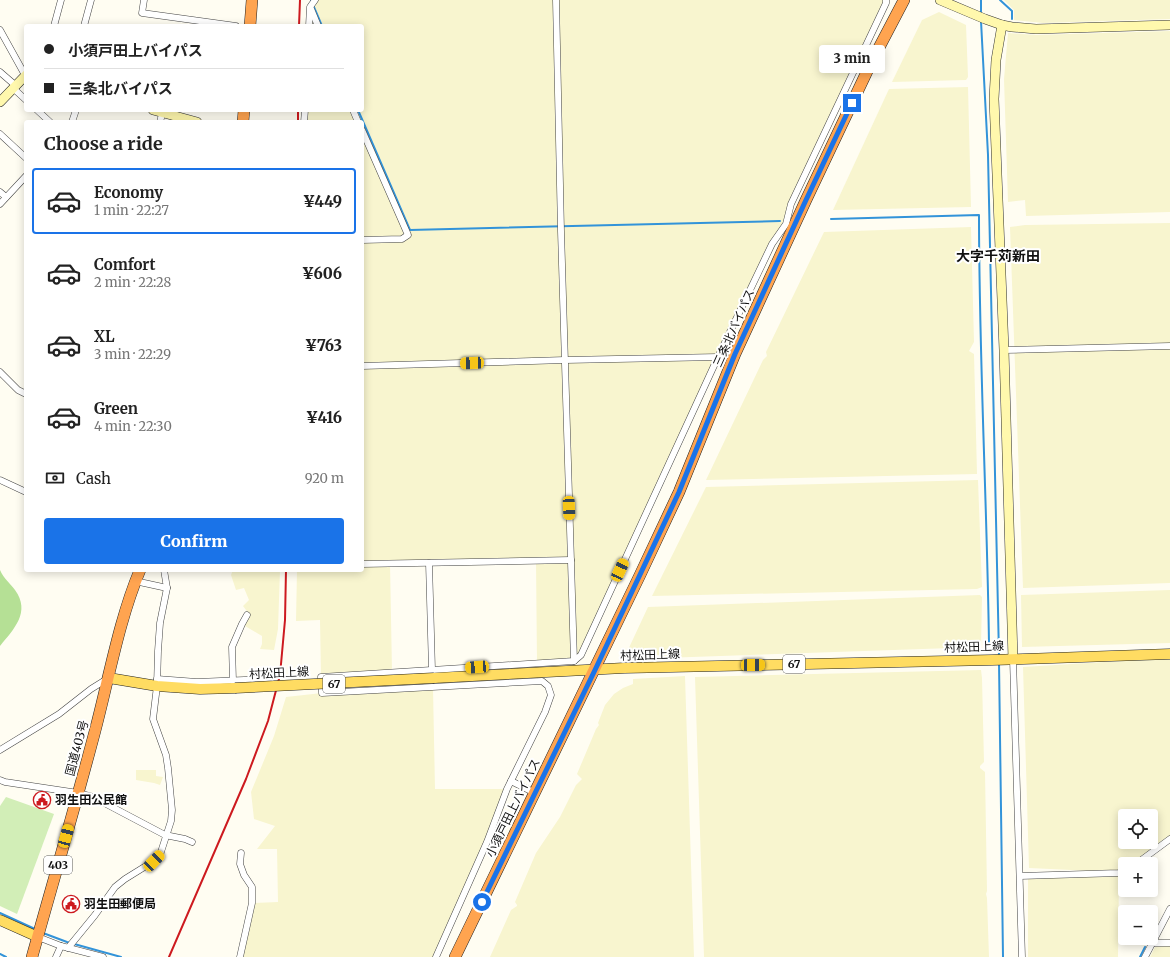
<!DOCTYPE html>
<meta charset="utf-8">
<style>
body{margin:0;font-family:Merriweather,"Noto Sans JP",serif;background:#f2f2f2;color:#222;height:100vh;display:flex;flex-direction:column;font-size:15px;white-space:nowrap}
*{box-sizing:border-box;margin:0}
p{font-size:13px;color:#767676}
.icon{flex:none;width:22px;height:22px;fill:none;stroke:currentColor;stroke-width:2;stroke-linecap:round;stroke-linejoin:round}
.map{position:relative;flex:1;overflow:hidden}
.drawer{position:absolute;left:24px;top:120px;width:340px;height:452px;display:flex;flex-direction:column;background:#fff;border-radius:4px;box-shadow:0 2px 10px #0003}
.drawer>*{flex:none}
.guide{position:absolute;left:24px;top:24px;width:340px;height:88px;border-radius:4px;box-shadow:0 2px 10px #0003;display:grid;align-content:center;height:88px;padding:0 20px;background:#fff}
.buttons{position:absolute;left:1118px;top:809px;display:grid;gap:8px}
.buttons a{display:grid;place-items:center;width:40px;height:40px;border-radius:4px;background:#fff;box-shadow:0 2px 10px #0003;font-size:20px}
.end{position:absolute;width:18px;height:18px;margin:-9px;border:5px solid #1a73e8;background:#fff;box-shadow:0 0 0 2px #fff}
.from{border-radius:50%}
.bubble{position:absolute;height:28px;border-radius:4px;background:#fff;box-shadow:0 2px 10px #0003;font-size:13px;font-weight:800;line-height:28px;text-align:center}
.car{position:absolute;width:12px;height:24px;margin:-12px -6px;border-radius:5px;box-shadow:0 0 3px 1px #0007;background:linear-gradient(#f5c518 24%,#345 0 40%,#f5c518 0 76%,#345 0 86%,#f5c518 0)}
.guide b{display:flex;align-items:center;gap:14px;height:38px;font-size:15px}
.guide b+b{border-top:1px solid #e0e0e0}
.guide i{width:10px;height:10px;background:#222}
ul{padding:0;list-style:none}
li{display:flex;align-items:center;gap:12px;height:66px;margin:0 8px 6px;padding:0 12px;border:2px solid transparent;border-radius:4px}
li div{flex:1}
li b{display:block;font-size:15px}
li em{font-style:normal;font-weight:800}
li.current{border-color:#1a73e8}
li>.icon{width:36px;height:36px;stroke-width:1.5}
h2{padding:0 20px;font-size:18px;line-height:48px}
.pay{display:flex;align-items:center;gap:10px;height:44px;padding:0 20px;font-size:15px}
.pay p{margin-inline-start:auto}
.primary-button{display:flex;gap:8px;margin-top:auto;padding:8px 20px}
.primary-button a{flex:1;height:46px;border-radius:4px;background:#1a73e8;color:#fff;font-size:16px;font-weight:800;line-height:46px;text-align:center}
.map>svg:first-child{display:block}
.farmland{fill:#f8f5cf;fill-rule:evenodd}
.green{fill:#d2eeb7}
.forest{fill:#b5e095}
.lines{fill:none;stroke-linecap:round;stroke-linejoin:round}
.stream{stroke:#3293d9;stroke-width:2}
.street-casing{stroke:#434343;stroke-width:7}
.secondary-casing{stroke:#323232;stroke-width:10}
.primary-casing{stroke:#212121;stroke-width:11}
.highway-casing{stroke:#212121;stroke-width:12}
.street{stroke:#fff;stroke-width:6}
.secondary{stroke:#fff8ad;stroke-width:9}
.primary{stroke:#ffdc62;stroke-width:10}
.highway{stroke:#ffa450;stroke-width:11}
.rail{stroke:#cd1a1f;stroke-width:2}
.primary-bridge-casing{stroke:#212121;stroke-width:11;stroke-linecap:butt}
.primary-bridge{stroke:#ffdc62;stroke-width:10}
.route{stroke:#1a73e8;stroke-width:5}
.labels{text-anchor:middle;stroke-width:4;stroke-linejoin:round;paint-order:stroke}
.shield{fill:#fff;stroke:#585858;stroke-width:1}
.shield-label{font-size:11px;font-weight:bold;fill:#101010}
.street-label{font-size:12px;fill:#101010;stroke:#fff}
.poi-label{font-size:12px;font-weight:bold;fill:#101010;stroke:#fff;text-anchor:start}
.quarter-label{font-size:14px;font-weight:bold;fill:#101010;stroke:#fff}
</style>
<div class="map">
<svg width="1170" height="957" viewBox="0 0 1170 957">
<rect width="100%" height="100%" fill="#fffdf2"/>
<!-- farmland -->
<g class="farmland">
<path d="M315 0H886L778 236 581 655 574 661 537 663 536 561 390 563 392 672 321 677 320 620 296 621 297 570H362V122H304L305 110H362V26H309Z"/>
<path d="M1004 0H1170V19L1043 23 1014 20V10Z"/>
<path d="M939 12 966 25 968 77 966 80 892 82 922 20Z"/>
<path d="M1170 31V212L1026 216 1025 200 1008 202 1004 79 1008 33 1036 35Z"/>
<path d="M968 87 971 207 833 210 889 89Z"/>
<path d="M1170 223V583L1023 588 1010 227 1025 225Z"/>
<path d="M971 227 974 342 969 351 974 354 977 474 706 480 763 360 767 356 766 352 824 232Z"/>
<path d="M978 480 982 587 977 589 652 596 706 487Z"/>
<path d="M233 570H280L278 629 274 650 260 649 262 644V636L245 626 249 614 243 606 249 600 244 588 236 590 231 575Z"/>
<path d="M1170 590V643L1022 647 1021 595Z"/>
<path d="M980 595 982 597 981 647 663 658 662 655 628 654 627 652 648 607Z"/>
<path d="M1170 658V839L1136 864H1125V870L1119 873 1118 957H1028V879L1114 872 1029 868 1023 667ZM1125 816H1151V842H1125Z"/>
<path d="M981 670 982 678 984 762 980 766V768L985 772 987 891 986 894 987 898 989 957H704L695 677Z"/>
<path d="M685 676 694 957H490L511 910 517 906V905L515 902 536 853 560 817 576 785 582 779 577 774 596 729 599 725 598 723 605 705 614 694 623 688 633 684V679Z"/>
<path d="M433 688 435 789H507L436 957H240L252 903 278 902 277 849H257L275 826 254 819 251 792 274 736 286 697 322 693Z"/>
<path d="M136 770H156V776L163 777 160 785 154 783 136 780Z"/>
<path d="M1170 946V957H1150L1155 947Z"/>
</g>
<!-- green -->
<path class="green" d="M6 797 54 814 17 914 0 906V806Z"/>
<!-- forest -->
<path class="forest" d="M0 570C4 579 10 583 15 590 31 612 14 629 0 646Z"/>
<g class="lines">
<!-- stream -->
<g class="stream">
<path d="M311 0 322 26"/>
<path d="M981 0V14"/>
<path d="M1000 0 1012 11V19"/>
<path d="M981 21 988 155 999 656"/>
<path d="M358 110 410 230 780 221"/>
<path d="M831 219 979 215C979 358 987 501 989 644L1000 645"/>
<path d="M999 662 1003 957"/>
<path d="M0 913 35 929"/>
<path d="M43 933 67 942 121 957"/>
<path d="M0 954 6 957"/>
<path d="M1140 957 1145 947"/>
</g>
<defs>
<g id="street">
<path d="M144 0 142 13 236 26"/>
<path d="M556 0 561 231 574 661"/>
<path d="M311 9 318 26"/>
<path d="M54 26 61 0"/>
<path d="M84 26 91 0"/>
<path d="M309 26 310 7 315 0"/>
<path d="M0 30 25 75"/>
<path d="M0 72 15 85"/>
<path d="M13 88 26 100"/>
<path d="M37 110 50 122"/>
<path d="M353 110 358 122"/>
<path d="M72 122 76 110"/>
<path d="M160 122 163 110"/>
<path d="M304 122 305 110"/>
<path d="M362 130 408 235 402 239 362 240"/>
<path d="M0 134 26 158"/>
<path d="M0 192 6 197"/>
<path d="M0 204 26 176"/>
<path d="M1004 350 1170 346"/>
<path d="M362 366 565 360 718 357"/>
<path d="M0 372 18 390 26 394"/>
<path d="M0 480 26 492"/>
<path d="M429 563 432 670"/>
<path d="M362 564 571 560"/>
<path d="M135 581 167 588"/>
<path d="M1013 659 1022 957"/>
<path d="M157 679 197 682 269 679"/>
<path d="M233 681 232 647 242 624 247 615"/>
<path d="M0 750 59 714 91 689 107 679"/>
<path d="M0 780 5 782 78 793 93 797 165 835 185 839 192 842"/>
<path d="M511 781 535 793"/>
<path d="M1136 864 1170 839"/>
<path d="M1020 876 1119 873 1125 870"/>
<path d="M38 937 61 946 103 957"/>
<path d="M1152 943H1170"/>
<path d="M68 948 95 915 115 887 125 879 154 861 160 855 171 821 172 810 168 768 166 755 153 719 157 686 158 651 160 623 167 588 164 570"/>
<path d="M56 957 61 946"/>
<path d="M240 957 252 903V887L244 875 240 864 241 853"/>
<path d="M436 957 487 842 507 789 545 712 551 695 548 686 542 681 322 693 321 677 574 661 581 655 718 357 772 244 786 224 791 204 886 3V0"/>
<path d="M1145 957 1170 909"/>
</g>
<g id="secondary">
<path d="M940 0 985 19 1002 25 1012 27 1036 29 1170 25"/>
<path d="M1002 25 996 60 994 99 1004 350 1013 659"/>
<path d="M0 102 26 75"/>
<path d="M153 110 197 122"/>
</g>
<g id="primary">
<path d="M109 678 157 686 200 689 235 688"/>
<path d="M434 678 624 668 992 660 1170 654"/>
<path d="M0 920 38 937"/>
</g>
<g id="highway">
<path d="M250 26 252 0"/>
<path d="M243 122 244 110"/>
<path d="M32 957C53 882 75 807 95 731 109 678 119 620 140 570"/>
<path d="M455 957 640 575 679 492 735 354 806 200 872 61 904 0"/>
</g>
</defs>
<!-- street casing -->
<use href="#street" class="street-casing"/>
<!-- secondary casing -->
<use href="#secondary" class="secondary-casing"/>
<!-- primary casing -->
<use href="#primary" class="primary-casing"/>
<!-- highway casing -->
<use href="#highway" class="highway-casing"/>
<!-- street -->
<use href="#street" class="street"/>
<!-- secondary -->
<use href="#secondary" class="secondary"/>
<!-- primary -->
<use href="#primary" class="primary"/>
<!-- highway -->
<use href="#highway" class="highway"/>
<!-- rail -->
<g class="rail">
<path d="M299 26 300 0"/>
<path d="M298 122V110"/>
<path d="M169 957 246 779 268 721 280 675 285 620 286 570"/>
</g>
<defs>
<path id="primary-bridge" d="M235 688 434 678"/>
</defs>
<!-- primary-bridge casing -->
<use href="#primary-bridge" class="primary-bridge-casing"/>
<!-- primary-bridge -->
<use href="#primary-bridge" class="primary-bridge"/>
</g>
<g class="lines">
<!-- route -->
<path class="route" d="M482 902 595 670 679 492 735 354 806 200 852 103"/>
</g>
<!-- icons -->
<defs>
<symbol id="civic-ring" viewBox="-11 -11 22 22"><circle r="9.5" fill="#fff" stroke="#cd1a1f" stroke-width="1.5"/><path d="M-.6-6.5H3V-4.5H.6V-3L4-1V1h2V6H-6V1h2V-1L-.6-3ZM-1.2 2.5V6h2.4V2.5Z" fill="#cd1a1f"/></symbol>
</defs>
<g fill-rule="evenodd">
<use href="#civic-ring" x="32" y="790" width="20" height="20"/>
<use href="#civic-ring" x="61" y="894" width="20" height="20"/>
</g>
<g class="labels">
<!-- shield labels -->
<g class="shield">
<rect x="783" y="655" width="22" height="18" rx="3"/>
<rect x="323" y="675" width="22" height="18" rx="3"/>
<rect x="44" y="856" width="28" height="18" rx="3"/>
</g>
<g class="shield-label">
<text x="794" y="668">67</text>
<text x="334" y="688">67</text>
<text x="58" y="869">403</text>
</g>
<!-- street labels -->
<g class="street-label">
<text transform="translate(734 328) rotate(-66)" y="4">三条北バイパス</text>
<text transform="translate(974 647) rotate(-2)" y="4">村松田上線</text>
<text transform="translate(650 655) rotate(-2)" y="4">村松田上線</text>
<text transform="translate(279 673) rotate(-3)" y="4">村松田上線</text>
<text transform="translate(77 748) rotate(-75)" y="4">国道403号</text>
<text transform="translate(513 808) rotate(-64)" y="4">小須戸田上バイパス</text>
</g>
<!-- poi labels -->
<g class="poi-label">
<text x="55" y="804">羽生田公民館</text>
<text x="84" y="908">羽生田郵便局</text>
</g>
<!-- quarter labels -->
<g class="quarter-label">
<text x="998" y="261">大字千苅新田</text>
</g>
</g>
</svg>
<div class="buttons">
<a><svg class="icon" aria-label="locate" viewBox="0 0 24 24"><circle cx="12" cy="12" r="6"/><path d="M12 2v4M12 18v4M2 12h4M18 12h4"/></svg></a>
<a>+</a>
<a>−</a>
</div>
<i class="end from" style="left:482px;top:902px"></i>
<i class="end" style="left:852px;top:103px"></i>
<div class="bubble" style="left:819px;top:45px;width:66px">3 min</div>
<i class="car" style="left:472px;top:363px;rotate:268deg"></i>
<i class="car" style="left:569px;top:508px;rotate:178deg"></i>
<i class="car" style="left:620px;top:570px;rotate:25deg"></i>
<i class="car" style="left:753px;top:665px;rotate:89deg"></i>
<i class="car" style="left:477px;top:667px;rotate:266deg"></i>
<i class="car" style="left:66px;top:836px;rotate:15deg"></i>
<i class="car" style="left:154px;top:861px;rotate:45deg"></i>
<div class="guide">
<b><i class="from"></i>小須戸田上バイパス</b>
<b><i></i>三条北バイパス</b>
</div>
<section class="drawer">
<h2>Choose a ride</h2>
<ul>
<li class="current"><svg class="icon" aria-label="car" viewBox="0 0 24 24"><path d="M5 17H2v-5l4-1 3-4h7l3 4 3 1v5h-3M9 17h6M6 11h13"/><circle cx="7" cy="17" r="2"/><circle cx="17" cy="17" r="2"/></svg><div><b>Economy</b><p>1 min · 22:27</p></div><em>¥449</em></li>
<li><svg class="icon" aria-label="car" viewBox="0 0 24 24"><path d="M5 17H2v-5l4-1 3-4h7l3 4 3 1v5h-3M9 17h6M6 11h13"/><circle cx="7" cy="17" r="2"/><circle cx="17" cy="17" r="2"/></svg><div><b>Comfort</b><p>2 min · 22:28</p></div><em>¥606</em></li>
<li><svg class="icon" aria-label="car" viewBox="0 0 24 24"><path d="M5 17H2v-5l4-1 3-4h7l3 4 3 1v5h-3M9 17h6M6 11h13"/><circle cx="7" cy="17" r="2"/><circle cx="17" cy="17" r="2"/></svg><div><b>XL</b><p>3 min · 22:29</p></div><em>¥763</em></li>
<li><svg class="icon" aria-label="car" viewBox="0 0 24 24"><path d="M5 17H2v-5l4-1 3-4h7l3 4 3 1v5h-3M9 17h6M6 11h13"/><circle cx="7" cy="17" r="2"/><circle cx="17" cy="17" r="2"/></svg><div><b>Green</b><p>4 min · 22:30</p></div><em>¥416</em></li>
</ul>
<div class="pay"><svg class="icon" aria-label="cash" viewBox="0 0 24 24"><path d="M3 7h18v10H3z"/><circle cx="12" cy="12" r="2"/></svg>Cash<p>920 m</p></div>
<div class="primary-button"><a>Confirm</a></div>
</section>
</div>
